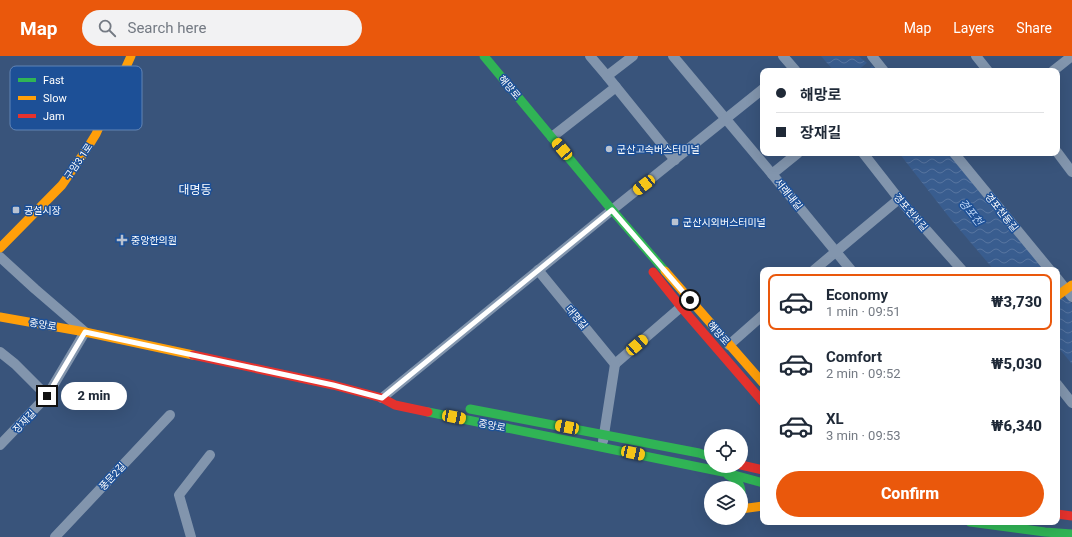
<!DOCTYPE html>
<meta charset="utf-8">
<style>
body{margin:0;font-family:Roboto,"Noto Sans KR",sans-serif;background:#f2f2f3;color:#1f2937;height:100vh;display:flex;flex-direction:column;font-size:15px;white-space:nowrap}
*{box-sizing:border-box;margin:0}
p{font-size:13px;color:#747a83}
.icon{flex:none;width:22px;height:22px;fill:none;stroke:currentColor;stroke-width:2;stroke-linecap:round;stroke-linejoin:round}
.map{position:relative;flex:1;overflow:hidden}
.side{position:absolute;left:760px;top:211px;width:300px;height:258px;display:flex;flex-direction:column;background:#fff;border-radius:8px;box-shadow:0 4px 16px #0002}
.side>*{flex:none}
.hud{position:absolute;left:760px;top:12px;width:300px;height:88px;border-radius:8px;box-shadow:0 4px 16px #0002;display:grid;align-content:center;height:88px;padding:0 16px;background:#fff}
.fabs{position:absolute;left:704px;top:373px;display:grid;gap:8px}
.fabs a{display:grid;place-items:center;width:44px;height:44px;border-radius:50%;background:#fff;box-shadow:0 4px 16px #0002;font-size:20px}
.end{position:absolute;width:18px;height:18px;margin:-9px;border:5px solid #fff;background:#111;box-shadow:0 0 0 2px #111}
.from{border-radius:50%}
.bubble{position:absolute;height:28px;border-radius:14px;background:#fff;box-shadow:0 4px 16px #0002;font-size:13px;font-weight:800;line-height:28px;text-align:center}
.car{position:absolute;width:12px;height:24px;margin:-12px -6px;border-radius:5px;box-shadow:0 0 3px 1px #0007;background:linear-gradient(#f5c518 24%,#345 0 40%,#f5c518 0 76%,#345 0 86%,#f5c518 0)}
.hud b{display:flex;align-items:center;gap:14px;height:38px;font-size:15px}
.hud b+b{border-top:1px solid #e0e1e3}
.hud i{width:10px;height:10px;background:#1f2937}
ul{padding:7px 0 0;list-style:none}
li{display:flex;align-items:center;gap:12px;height:56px;margin:0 8px 6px;padding:0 8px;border:2px solid transparent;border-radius:8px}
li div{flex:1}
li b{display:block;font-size:15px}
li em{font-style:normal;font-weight:800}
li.selected{border-color:#ea580c}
li>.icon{width:36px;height:36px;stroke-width:1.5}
.action{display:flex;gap:8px;margin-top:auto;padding:8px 16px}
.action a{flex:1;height:46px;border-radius:24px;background:#ea580c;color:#fff;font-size:16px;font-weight:800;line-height:46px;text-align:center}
header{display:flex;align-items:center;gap:24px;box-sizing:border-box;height:56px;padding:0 20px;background:#ea580c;color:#fff}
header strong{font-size:19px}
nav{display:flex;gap:22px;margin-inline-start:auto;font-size:14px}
.search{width:280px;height:36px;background:#f2f2f3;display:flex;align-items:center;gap:10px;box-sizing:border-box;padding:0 14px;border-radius:22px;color:#747a83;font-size:15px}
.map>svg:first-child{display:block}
.water{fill:url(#water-waves)}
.pier{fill:#39547b}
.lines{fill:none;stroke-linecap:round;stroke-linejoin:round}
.street{stroke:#8295ad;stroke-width:10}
.fast{stroke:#30b455;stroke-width:9}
.slow{stroke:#ff9f0a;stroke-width:9}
.jam{stroke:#e5322d;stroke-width:9}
.route{stroke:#fff;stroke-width:5}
.poi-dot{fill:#bac3d1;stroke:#1d5097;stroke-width:1.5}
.labels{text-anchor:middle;stroke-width:3;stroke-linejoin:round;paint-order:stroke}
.street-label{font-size:10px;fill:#fff;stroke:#1d5097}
.poi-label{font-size:10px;fill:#fff;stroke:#1d5097;text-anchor:start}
.water-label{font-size:11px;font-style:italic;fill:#bed6f6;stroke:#1d5097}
.quarter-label{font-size:12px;fill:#fff;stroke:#1d5097}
.key{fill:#1d5097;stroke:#6184b6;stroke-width:1}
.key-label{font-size:11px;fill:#fff}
</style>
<header>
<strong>Map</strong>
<div class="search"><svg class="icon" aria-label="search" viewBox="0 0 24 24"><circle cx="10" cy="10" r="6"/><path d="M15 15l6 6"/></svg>Search here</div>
<nav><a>Map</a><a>Layers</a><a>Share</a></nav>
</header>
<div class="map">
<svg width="1072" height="481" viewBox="0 0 1072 481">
<defs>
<pattern id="water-waves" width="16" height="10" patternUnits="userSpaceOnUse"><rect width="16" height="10" fill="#395d8f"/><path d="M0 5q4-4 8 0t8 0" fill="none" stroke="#5775a0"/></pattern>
</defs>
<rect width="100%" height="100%" fill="#39547b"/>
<!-- water -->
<g class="water">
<path d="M821 0H859C865 7 873 9 878 15H834Z"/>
<path d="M899 97H948L1044 214H994L949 161Z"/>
<path d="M1057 229 1072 248V308L1057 290Z"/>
</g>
<!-- pier -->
<path class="pier" d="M868 6 872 10 866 15H857Z"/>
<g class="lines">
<!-- street -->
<g class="street">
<path d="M590 0 607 20 675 104"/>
<path d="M673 0 772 118 851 214"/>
<path d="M783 0 796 15"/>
<path d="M872 0 884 15"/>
<path d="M976 0 988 15"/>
<path d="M1053 15 1072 0"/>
<path d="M607 20 633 0"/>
<path d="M552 81 616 31"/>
<path d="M1057 96 1072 116"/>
<path d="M863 97 899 143 962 214"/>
<path d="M954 97 1050 214"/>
<path d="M772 118 798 97"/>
<path d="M0 201 35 233 85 276 47 340 0 389"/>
<path d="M538 214 615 308"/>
<path d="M814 214 899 143"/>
<path d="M1057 222 1072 241"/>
<path d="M729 289 763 259"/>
<path d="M0 296 15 308 47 340"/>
<path d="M615 308 681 251"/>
<path d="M1057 328 1072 347"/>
<path d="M382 342 612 154 763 33"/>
<path d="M603 385 615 308"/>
<path d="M55 481 170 359"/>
<path d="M191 481 179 439 210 399"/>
</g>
<!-- fast -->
<g class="fast">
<path d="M484 0 612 154 665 215"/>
<path d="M470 353 699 397 711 401"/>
<path d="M428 356 723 416 763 427"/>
<path d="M728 419C736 423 741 427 741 437"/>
<path d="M970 466 1045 476 1072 478"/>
</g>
<!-- slow -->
<g class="slow">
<path d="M0 192 62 129 88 91 96 78 131 0"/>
<path d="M665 215 763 327"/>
<path d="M1057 240 1072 229"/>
<path d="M0 261 85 276 193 299"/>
<path d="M741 453 763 450"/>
</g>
<!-- jam -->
<g class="jam">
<path d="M653 216 681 251 763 346"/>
<path d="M193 299 333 329 382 342 395 349 428 356"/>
<path d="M741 409 763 414"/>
<path d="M1057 458 1072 460"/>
</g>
</g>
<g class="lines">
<!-- route -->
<path class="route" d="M47 340 85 276 333 329 382 342 612 154 690 244"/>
</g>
<!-- markers -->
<g class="poi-dot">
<circle cx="609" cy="93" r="4"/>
<rect x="12" y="150" width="8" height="8" rx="2"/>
<rect x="671" y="162" width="8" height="8" rx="2"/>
<path d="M120 178h4v4h4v4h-4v4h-4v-4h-4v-4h4z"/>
</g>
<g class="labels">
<!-- street labels -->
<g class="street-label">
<text transform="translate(510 31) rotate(50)" y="4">해망로</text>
<text transform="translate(78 105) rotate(-56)" y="4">구암3.1로</text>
<text transform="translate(789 138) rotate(51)" y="4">서래내길</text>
<text transform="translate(911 156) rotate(49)" y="4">경포천서길</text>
<text transform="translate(1002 156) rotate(51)" y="4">경포천동길</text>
<text transform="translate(577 261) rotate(50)" y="4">대명길</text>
<text transform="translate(43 268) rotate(10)" y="4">중앙로</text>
<text transform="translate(719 277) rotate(49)" y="4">해망로</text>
<text transform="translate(24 365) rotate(-46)" y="4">장재길</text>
<text transform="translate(492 369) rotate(11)" y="4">중앙로</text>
<text transform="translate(112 420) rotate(-47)" y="4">풍문2길</text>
</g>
<!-- poi labels -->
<g class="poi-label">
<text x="617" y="97">군산고속버스터미널</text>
<text x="24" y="158">공설시장</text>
<text x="683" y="170">군산시외버스터미널</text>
<text x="131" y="188">중앙한의원</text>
</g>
<!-- water labels -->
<g class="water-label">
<text transform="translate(971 156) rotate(51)" y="4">경포천</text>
</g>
<!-- quarter labels -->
<g class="quarter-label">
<text x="195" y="138">대명동</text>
</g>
</g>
<!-- legend -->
<rect x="10" y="10" width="132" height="64" rx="6" class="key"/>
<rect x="18" y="22" width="18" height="4" fill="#30b455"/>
<rect x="18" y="40" width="18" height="4" fill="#ff9f0a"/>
<rect x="18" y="58" width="18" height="4" fill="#e5322d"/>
<g class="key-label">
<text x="43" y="28">Fast</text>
<text x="43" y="46">Slow</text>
<text x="43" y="64">Jam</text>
</g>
</svg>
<div class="fabs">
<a><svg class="icon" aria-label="locate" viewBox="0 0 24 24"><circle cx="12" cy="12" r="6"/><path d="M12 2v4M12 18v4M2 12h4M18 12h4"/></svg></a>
<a><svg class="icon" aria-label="layers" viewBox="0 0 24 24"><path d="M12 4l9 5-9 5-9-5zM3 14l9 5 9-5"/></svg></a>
</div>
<i class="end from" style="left:690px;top:244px"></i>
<i class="end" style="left:47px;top:340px"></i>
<div class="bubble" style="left:61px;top:326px;width:66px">2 min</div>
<i class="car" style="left:562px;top:93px;rotate:320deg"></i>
<i class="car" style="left:644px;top:129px;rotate:232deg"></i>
<i class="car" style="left:637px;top:289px;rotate:49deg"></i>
<i class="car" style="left:454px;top:361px;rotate:101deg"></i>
<i class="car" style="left:567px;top:371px;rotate:281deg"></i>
<i class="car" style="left:633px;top:397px;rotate:102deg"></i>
<div class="hud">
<b><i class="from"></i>해망로</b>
<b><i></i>장재길</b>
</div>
<section class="side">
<ul>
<li class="selected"><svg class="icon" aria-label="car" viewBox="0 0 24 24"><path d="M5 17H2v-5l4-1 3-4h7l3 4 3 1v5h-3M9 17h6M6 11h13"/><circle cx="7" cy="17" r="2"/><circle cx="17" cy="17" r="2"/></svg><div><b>Economy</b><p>1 min · 09:51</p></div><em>₩3,730</em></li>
<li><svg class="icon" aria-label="car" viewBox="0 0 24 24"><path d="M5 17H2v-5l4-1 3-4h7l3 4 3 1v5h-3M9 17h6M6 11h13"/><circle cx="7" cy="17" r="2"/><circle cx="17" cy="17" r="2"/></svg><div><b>Comfort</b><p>2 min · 09:52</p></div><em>₩5,030</em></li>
<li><svg class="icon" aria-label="car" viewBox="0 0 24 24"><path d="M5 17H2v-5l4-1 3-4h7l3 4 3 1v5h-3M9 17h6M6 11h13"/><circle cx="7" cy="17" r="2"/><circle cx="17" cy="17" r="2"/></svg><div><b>XL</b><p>3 min · 09:53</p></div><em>₩6,340</em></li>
</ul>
<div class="action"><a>Confirm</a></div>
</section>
</div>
